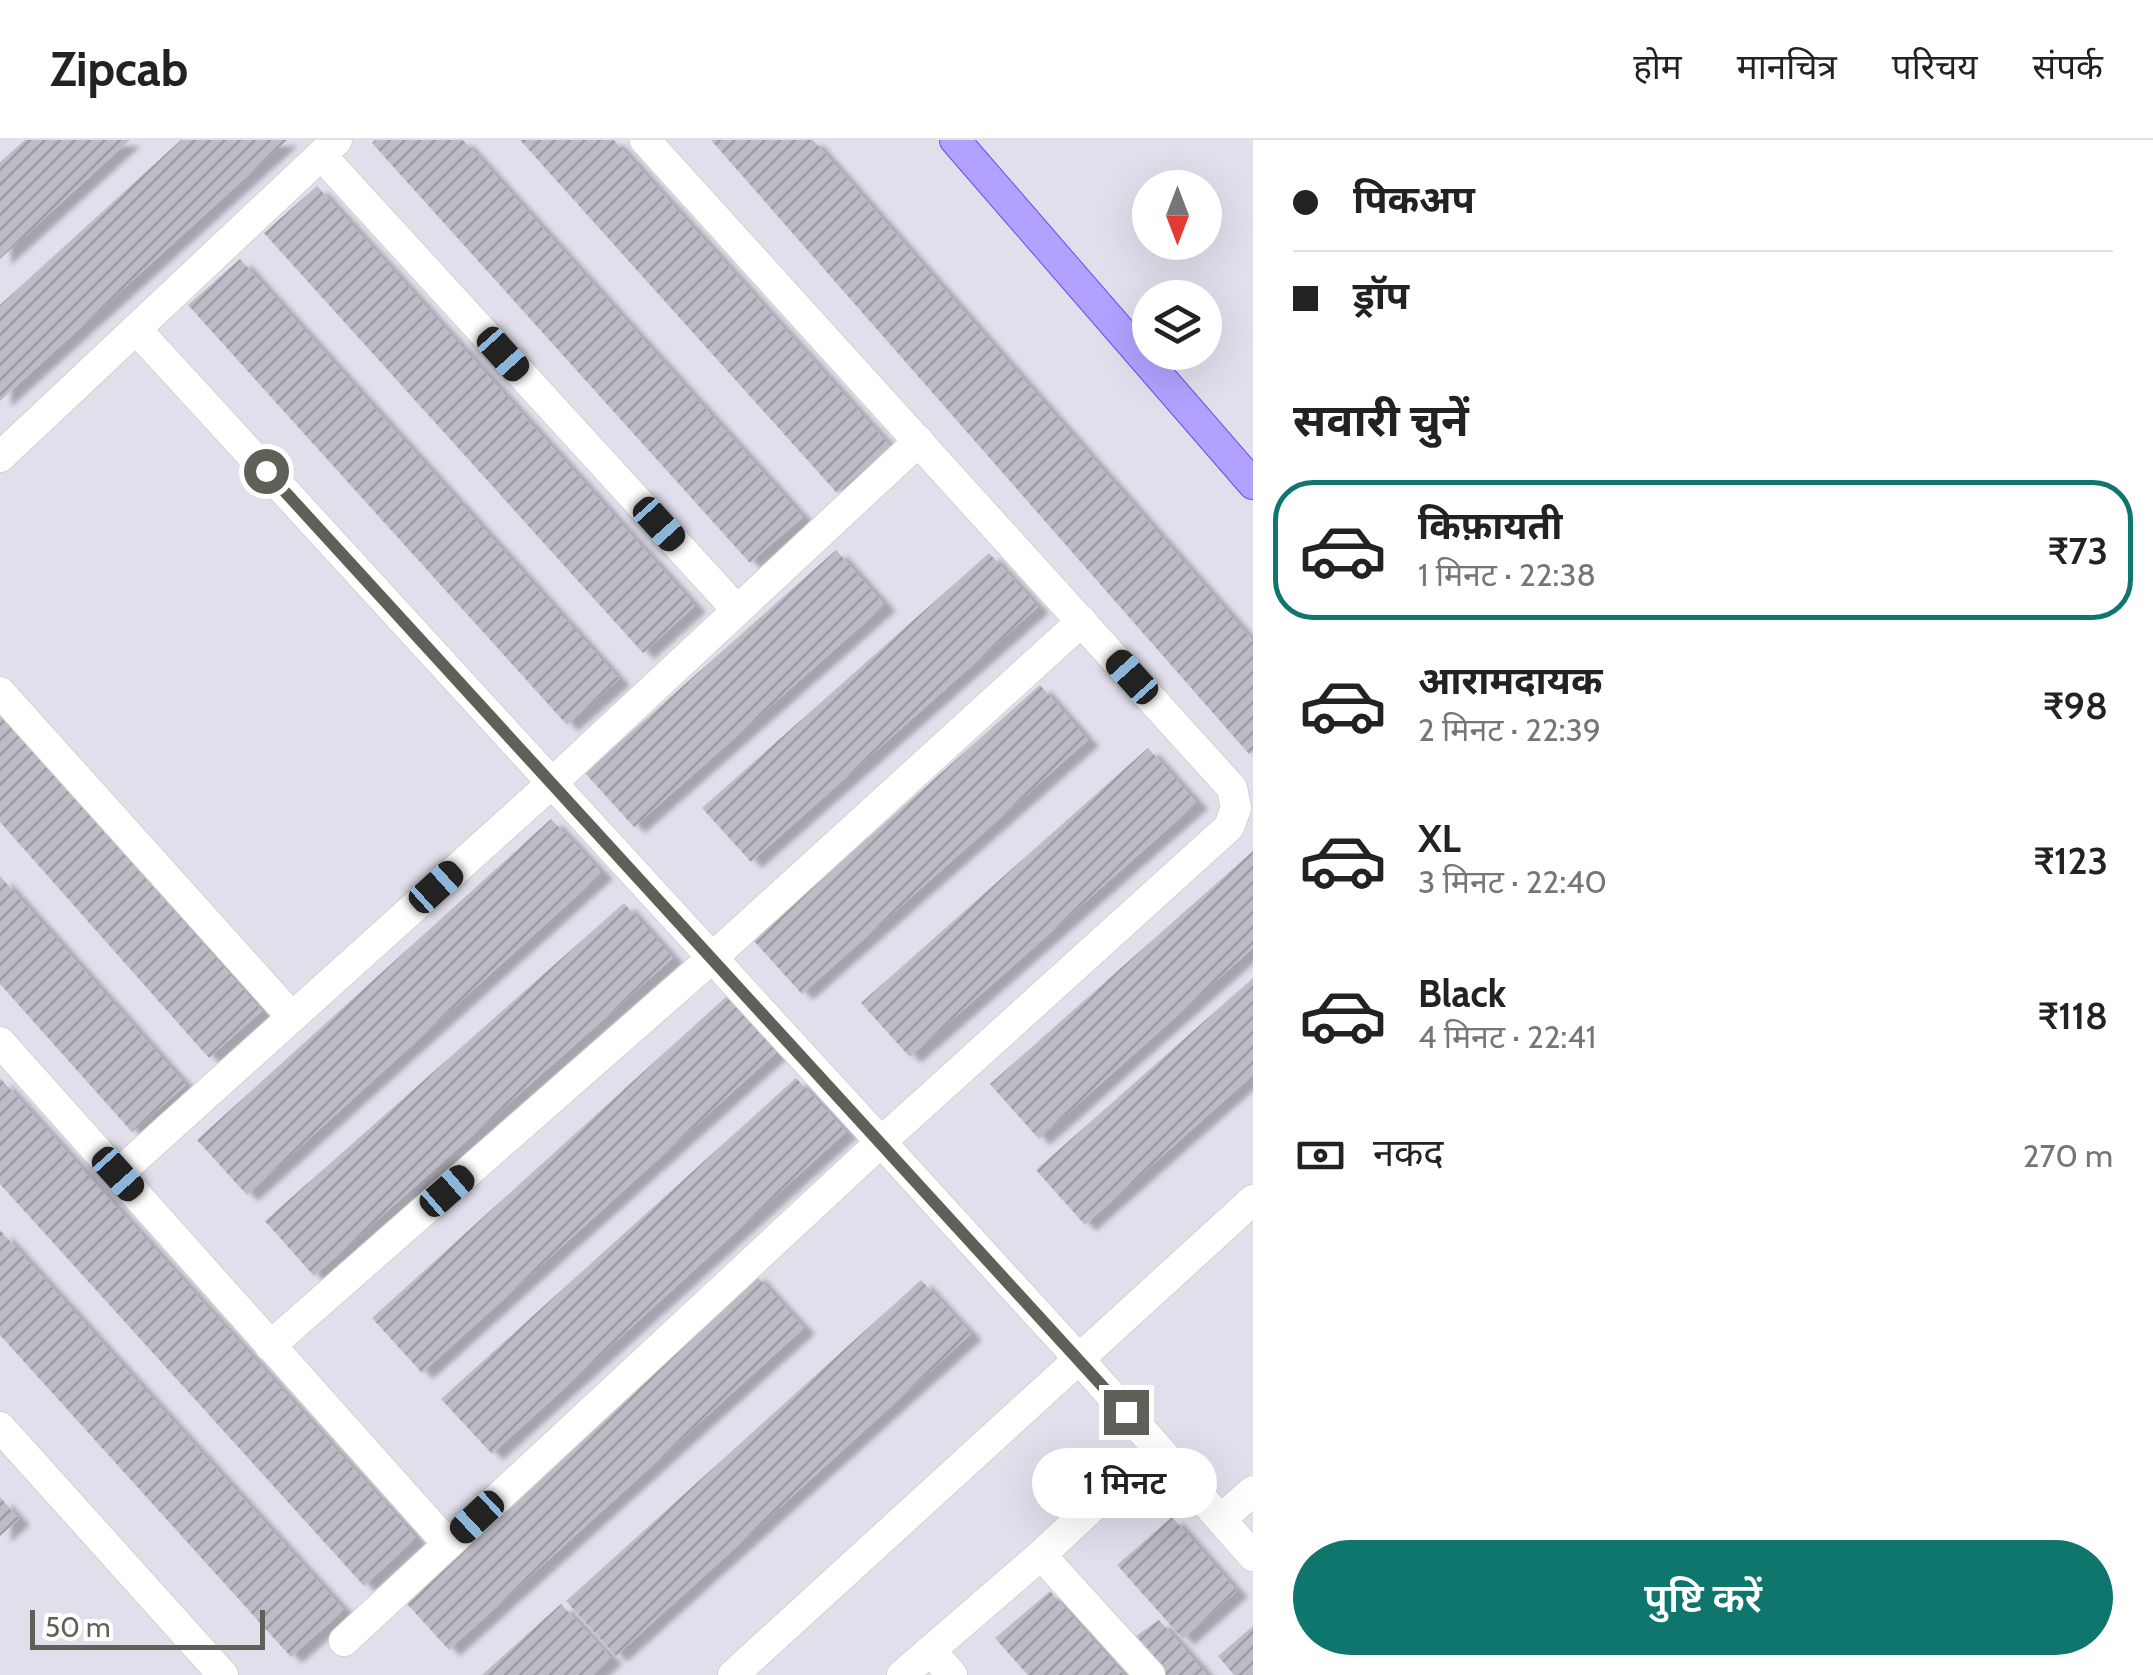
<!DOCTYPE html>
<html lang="hi">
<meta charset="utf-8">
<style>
body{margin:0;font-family:Cabin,"Noto Sans Devanagari",sans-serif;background:#f2f2f2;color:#222;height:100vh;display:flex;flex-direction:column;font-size:38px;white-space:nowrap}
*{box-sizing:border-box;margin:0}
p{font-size:32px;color:#767676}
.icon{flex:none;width:55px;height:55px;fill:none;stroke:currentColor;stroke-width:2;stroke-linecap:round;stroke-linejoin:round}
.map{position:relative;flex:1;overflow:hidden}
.panel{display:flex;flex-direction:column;background:#fff;width:900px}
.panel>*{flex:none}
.banner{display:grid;align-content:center;height:220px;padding:0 40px;background:#fff}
.needle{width:65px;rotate:180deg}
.controls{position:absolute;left:1132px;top:30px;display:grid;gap:20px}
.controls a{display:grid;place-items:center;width:90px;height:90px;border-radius:50%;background:#fff;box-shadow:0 10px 40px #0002;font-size:50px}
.scale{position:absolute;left:30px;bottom:25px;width:235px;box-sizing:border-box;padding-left:10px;border:5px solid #616058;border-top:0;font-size:28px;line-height:35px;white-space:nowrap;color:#616058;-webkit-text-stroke:8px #fff;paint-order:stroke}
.end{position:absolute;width:45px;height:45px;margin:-22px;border:12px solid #616058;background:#fff;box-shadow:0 0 0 5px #fff}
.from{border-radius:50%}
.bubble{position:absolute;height:70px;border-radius:35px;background:#fff;box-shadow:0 10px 40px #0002;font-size:32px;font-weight:600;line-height:70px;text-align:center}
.car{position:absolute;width:30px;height:60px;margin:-30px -15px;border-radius:12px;box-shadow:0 0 8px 2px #0007;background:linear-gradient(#222 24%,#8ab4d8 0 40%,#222 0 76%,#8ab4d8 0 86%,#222 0)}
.banner b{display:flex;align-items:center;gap:35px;height:95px;font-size:38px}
.banner b+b{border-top:2px solid #e0e0e0}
.banner i{width:25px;height:25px;background:#222}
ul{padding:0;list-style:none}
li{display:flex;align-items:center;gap:30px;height:140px;margin:0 20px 15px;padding:0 20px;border:5px solid transparent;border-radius:40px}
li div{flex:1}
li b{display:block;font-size:38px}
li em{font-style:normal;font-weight:600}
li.active{border-color:#0f766e}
li>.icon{width:90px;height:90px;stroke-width:1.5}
h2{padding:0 40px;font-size:45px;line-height:120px}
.pay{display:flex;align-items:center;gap:25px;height:110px;padding:0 40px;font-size:38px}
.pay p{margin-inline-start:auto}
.cta{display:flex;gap:20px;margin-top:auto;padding:20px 40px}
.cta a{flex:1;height:115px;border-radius:60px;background:#0f766e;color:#fff;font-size:40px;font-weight:600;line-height:115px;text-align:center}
header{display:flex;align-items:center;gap:60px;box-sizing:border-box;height:140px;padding:0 50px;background:#fff;border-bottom:2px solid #e0e0e0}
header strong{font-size:48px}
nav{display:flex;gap:55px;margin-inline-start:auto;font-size:35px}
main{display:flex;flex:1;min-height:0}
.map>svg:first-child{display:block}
.building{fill:url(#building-hatch);filter:url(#shadow)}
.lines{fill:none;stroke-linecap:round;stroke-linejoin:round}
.minor-casing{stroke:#d3d3cb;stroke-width:32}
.major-casing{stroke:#5a50f4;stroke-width:32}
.minor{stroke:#fff;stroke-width:30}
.major{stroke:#b2a1ff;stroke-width:30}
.route{stroke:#616058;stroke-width:12}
</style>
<header>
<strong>Zipcab</strong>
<nav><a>होम</a><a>मानचित्र</a><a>परिचय</a><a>संपर्क</a></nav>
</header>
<main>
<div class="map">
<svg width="1253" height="1535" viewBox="0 0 1253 1535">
<defs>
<pattern id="building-hatch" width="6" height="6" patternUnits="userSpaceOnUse" patternTransform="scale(2.5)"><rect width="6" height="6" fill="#bcbcc7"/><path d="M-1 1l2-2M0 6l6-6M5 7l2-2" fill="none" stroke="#9c9ca4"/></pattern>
<filter id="shadow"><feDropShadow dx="11" dy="6" stdDeviation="2.5" flood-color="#0004"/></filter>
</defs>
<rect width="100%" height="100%" fill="#e1dfec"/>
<!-- building -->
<g class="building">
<path d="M25 0H130L0 119V22Z"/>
<path d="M181 0H287L0 261V165Z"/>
<path d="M375 0H463L803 377 750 423 372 3Z"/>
<path d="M520 0H614L890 306 837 353Z"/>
<path d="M711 0H813L1253 501V611L1249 614Z"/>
<path d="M317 46 695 466 643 513 264 93Z"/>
<path d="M240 119 619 539 567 585 188 165Z"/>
<path d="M836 410 885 465 634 687 585 633Z"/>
<path d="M989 413 1038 467 751 722 702 668Z"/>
<path d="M1040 545 1088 600 802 854 753 800Z"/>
<path d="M0 574 262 871 209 918 0 682Z"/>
<path d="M1148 608 1197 663 910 917 861 863Z"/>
<path d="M551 679 602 733 247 1055 197 1000Z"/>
<path d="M1253 711V808L1039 999 990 944Z"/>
<path d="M0 736 186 945 132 992 0 844Z"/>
<path d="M624 763 673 818 314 1136 265 1081Z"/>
<path d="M1253 838V935L1085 1085 1036 1030Z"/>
<path d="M727 856 777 912 422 1233 372 1178Z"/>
<path d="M0 938 416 1398 364 1446 0 1044Z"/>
<path d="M796 938 846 992 492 1314 441 1259Z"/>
<path d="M0 1090 344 1470 291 1517 0 1195Z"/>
<path d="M754 1133 804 1188 449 1510 399 1455Z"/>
<path d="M921 1140 971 1194 616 1516 566 1461Z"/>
<path d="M0 1357 19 1379 0 1396Z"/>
<path d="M1172 1377 1237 1451 1183 1499 1117 1425Z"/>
<path d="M1050 1451 1093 1500 1124 1535H1028L1017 1523 995 1498Z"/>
<path d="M561 1464 611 1518 593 1535H482Z"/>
<path d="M1159 1480 1207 1535H1165L1133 1498Z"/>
<path d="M1253 1486V1535H1234L1218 1516Z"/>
</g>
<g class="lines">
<defs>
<g id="minor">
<path d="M645 0 1232 648 1236 668 1229 687 881 1002 1079 1219 1253 1416"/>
<path d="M321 15 737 470"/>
<path d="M136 189 881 1002 344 1501"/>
<path d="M0 317 337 0"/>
<path d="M0 552 292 877"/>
<path d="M0 902 448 1404"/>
<path d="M118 1034 552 643 919 301"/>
<path d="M270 1206 712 818 1082 481"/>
<path d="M0 1287 223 1535"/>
<path d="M1221 1379 1253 1351"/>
<path d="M1041 1415 1150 1535"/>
<path d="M931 1511 952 1535"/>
<path d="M733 1535 1253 1060"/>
<path d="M902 1535 1041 1415 1120 1341"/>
</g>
<path id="major" d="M955 0 1253 344"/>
</defs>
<!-- minor casing -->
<use href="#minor" class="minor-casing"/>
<!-- major casing -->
<use href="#major" class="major-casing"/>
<!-- minor -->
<use href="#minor" class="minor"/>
<!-- major -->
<use href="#major" class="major"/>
</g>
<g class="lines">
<!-- route -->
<path class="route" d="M266 331 1126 1272"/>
</g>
</svg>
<div class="controls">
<a><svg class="needle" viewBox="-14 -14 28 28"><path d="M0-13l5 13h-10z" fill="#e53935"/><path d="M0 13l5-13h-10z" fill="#767676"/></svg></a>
<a><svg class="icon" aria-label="layers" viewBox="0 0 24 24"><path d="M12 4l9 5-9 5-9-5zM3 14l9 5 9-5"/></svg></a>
</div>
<div class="scale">50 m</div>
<i class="end from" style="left:266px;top:331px"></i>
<i class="end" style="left:1126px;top:1272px"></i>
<div class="bubble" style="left:1032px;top:1308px;width:185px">1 मिनट</div>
<i class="car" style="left:503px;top:214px;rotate:138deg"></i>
<i class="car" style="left:659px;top:384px;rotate:138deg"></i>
<i class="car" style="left:1132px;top:537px;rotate:318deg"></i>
<i class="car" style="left:436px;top:747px;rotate:48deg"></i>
<i class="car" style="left:118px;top:1034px;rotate:138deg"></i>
<i class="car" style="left:447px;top:1051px;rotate:49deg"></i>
<i class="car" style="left:477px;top:1377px;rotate:227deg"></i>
</div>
<section class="panel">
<div class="banner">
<b><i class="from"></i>पिकअप</b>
<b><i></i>ड्रॉप</b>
</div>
<h2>सवारी चुनें</h2>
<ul>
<li class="active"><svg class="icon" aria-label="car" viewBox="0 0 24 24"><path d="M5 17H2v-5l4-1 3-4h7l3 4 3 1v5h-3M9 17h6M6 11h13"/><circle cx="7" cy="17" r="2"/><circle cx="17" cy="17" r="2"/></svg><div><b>किफ़ायती</b><p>1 मिनट · 22:38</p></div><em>₹73</em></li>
<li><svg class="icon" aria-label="car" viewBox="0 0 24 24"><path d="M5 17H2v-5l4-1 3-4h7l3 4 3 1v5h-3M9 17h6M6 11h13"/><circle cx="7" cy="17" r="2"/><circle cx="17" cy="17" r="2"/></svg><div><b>आरामदायक</b><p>2 मिनट · 22:39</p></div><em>₹98</em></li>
<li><svg class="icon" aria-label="car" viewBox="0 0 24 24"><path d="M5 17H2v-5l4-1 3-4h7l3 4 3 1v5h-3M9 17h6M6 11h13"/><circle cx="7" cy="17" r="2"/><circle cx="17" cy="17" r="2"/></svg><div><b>XL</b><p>3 मिनट · 22:40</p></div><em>₹123</em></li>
<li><svg class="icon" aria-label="car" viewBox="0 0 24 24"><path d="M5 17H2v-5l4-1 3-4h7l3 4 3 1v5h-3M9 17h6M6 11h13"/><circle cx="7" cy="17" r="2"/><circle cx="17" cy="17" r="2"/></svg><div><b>Black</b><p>4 मिनट · 22:41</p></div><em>₹118</em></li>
</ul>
<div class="pay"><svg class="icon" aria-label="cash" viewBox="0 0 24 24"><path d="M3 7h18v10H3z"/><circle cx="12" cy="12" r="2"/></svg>नकद<p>270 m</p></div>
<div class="cta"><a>पुष्टि करें</a></div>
</section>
</main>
